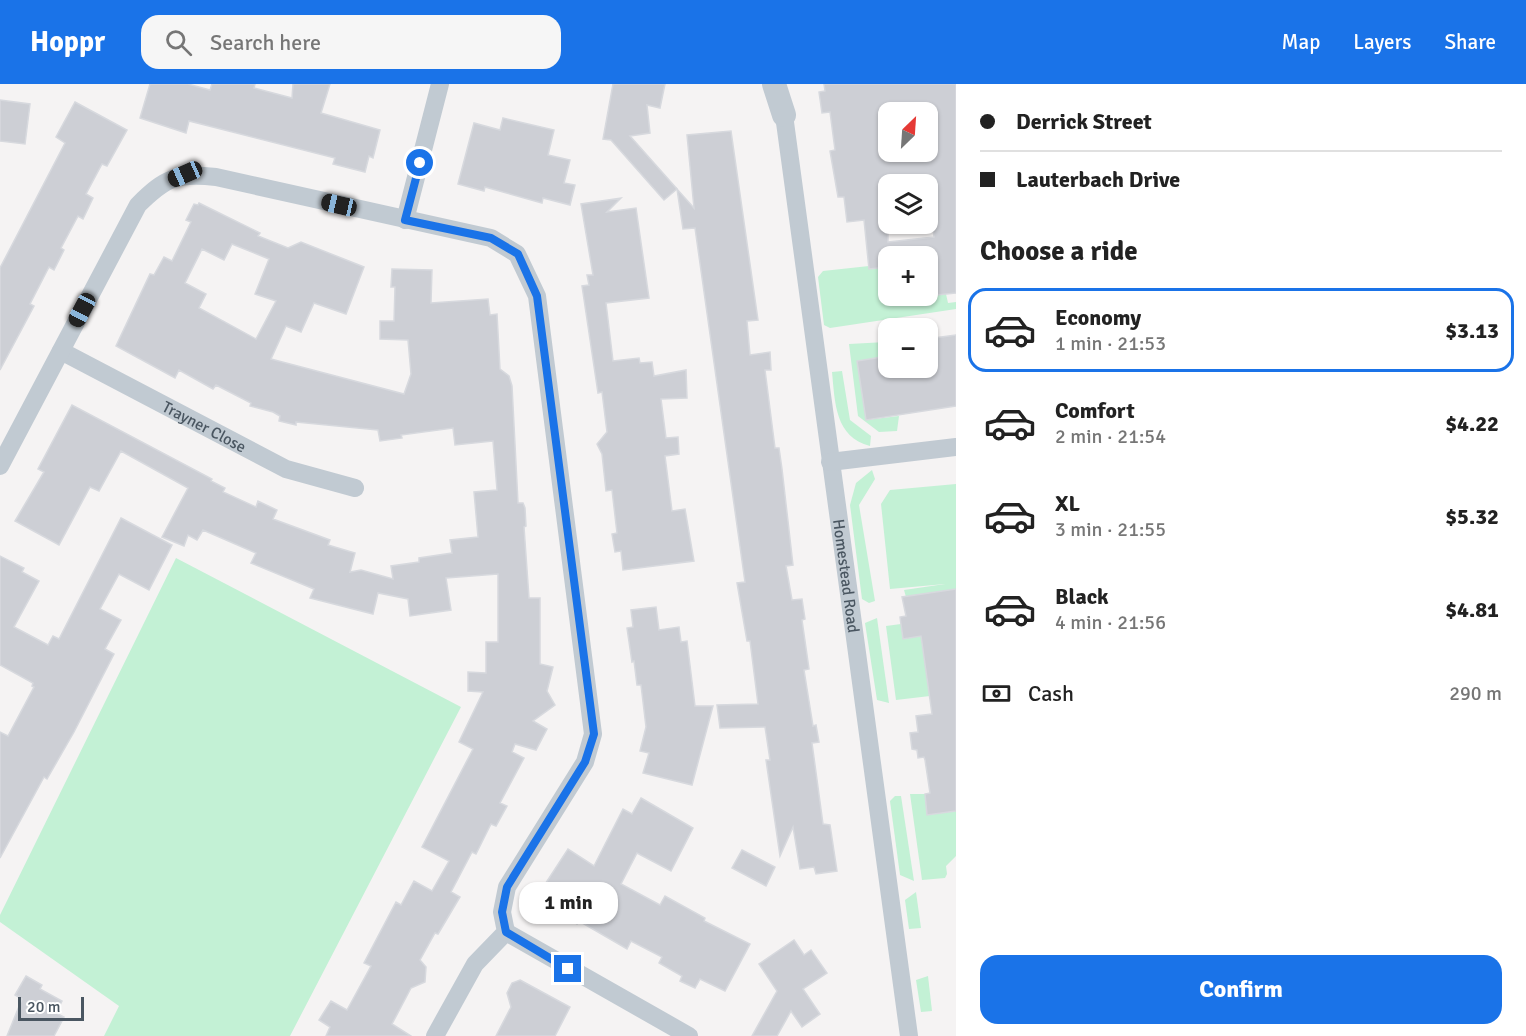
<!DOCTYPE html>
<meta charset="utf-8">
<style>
body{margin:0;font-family:Signika,sans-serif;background:#f6f6f6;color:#222;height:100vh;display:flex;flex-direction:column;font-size:22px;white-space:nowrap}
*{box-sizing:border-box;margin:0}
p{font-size:20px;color:#767676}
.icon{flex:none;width:33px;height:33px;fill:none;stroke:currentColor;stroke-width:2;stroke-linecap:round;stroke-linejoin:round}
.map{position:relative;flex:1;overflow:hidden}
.panel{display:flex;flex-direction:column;background:#fff;width:570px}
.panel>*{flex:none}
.hud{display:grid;align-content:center;height:132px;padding:0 24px;background:#fff}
.needle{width:39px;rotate:25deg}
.tools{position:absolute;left:878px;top:18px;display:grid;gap:12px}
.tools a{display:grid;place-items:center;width:60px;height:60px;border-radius:12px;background:#fff;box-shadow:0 2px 4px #0004;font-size:30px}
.scale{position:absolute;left:18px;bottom:15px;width:66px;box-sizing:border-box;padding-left:6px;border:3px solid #4a5661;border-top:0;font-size:16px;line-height:21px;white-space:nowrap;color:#4a5661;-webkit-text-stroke:4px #fff;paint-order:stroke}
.end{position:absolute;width:27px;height:27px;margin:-14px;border:8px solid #1a73e8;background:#fff;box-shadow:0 0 0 3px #fff}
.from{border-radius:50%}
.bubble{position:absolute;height:42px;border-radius:18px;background:#fff;box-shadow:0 2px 4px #0004;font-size:20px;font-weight:700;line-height:42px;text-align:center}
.car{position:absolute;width:18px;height:36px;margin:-18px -9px;border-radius:8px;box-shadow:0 0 4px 2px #0007;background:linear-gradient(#222 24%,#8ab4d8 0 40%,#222 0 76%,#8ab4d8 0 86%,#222 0)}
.hud b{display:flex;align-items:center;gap:21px;height:57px;font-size:22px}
.hud b+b{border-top:2px solid #e0e0e0}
.hud i{width:15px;height:15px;background:#222}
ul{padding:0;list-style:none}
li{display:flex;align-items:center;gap:18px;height:84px;margin:0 12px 9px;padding:0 12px;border:3px solid transparent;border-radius:18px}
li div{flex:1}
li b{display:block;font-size:22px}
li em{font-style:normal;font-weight:700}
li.selected{border-color:#1a73e8}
li>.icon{width:54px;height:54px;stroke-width:1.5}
h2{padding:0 24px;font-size:27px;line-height:72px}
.pay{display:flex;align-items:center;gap:15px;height:66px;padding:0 24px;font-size:22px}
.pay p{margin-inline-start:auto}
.primary-button{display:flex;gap:12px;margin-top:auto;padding:12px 24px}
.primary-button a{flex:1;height:69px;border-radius:18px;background:#1a73e8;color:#fff;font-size:24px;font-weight:700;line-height:69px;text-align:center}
header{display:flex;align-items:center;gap:36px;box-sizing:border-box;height:84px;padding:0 30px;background:#1a73e8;color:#fff}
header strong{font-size:28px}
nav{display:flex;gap:33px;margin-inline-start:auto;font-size:21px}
.search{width:420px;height:54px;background:#f6f6f6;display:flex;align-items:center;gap:15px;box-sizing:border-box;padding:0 21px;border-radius:18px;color:#767676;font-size:22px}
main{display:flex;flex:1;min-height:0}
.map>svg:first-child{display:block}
.green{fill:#c3f1d5}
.building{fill:#cdcfd5;stroke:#d7d9de;stroke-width:1.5;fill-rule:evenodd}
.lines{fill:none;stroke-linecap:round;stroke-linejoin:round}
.minor{stroke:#c1cad2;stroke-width:18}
.tertiary{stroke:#c1cad2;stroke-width:24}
.route{stroke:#1a73e8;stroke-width:8}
.labels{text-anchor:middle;stroke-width:5;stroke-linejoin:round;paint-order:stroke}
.street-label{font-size:16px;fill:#4a5661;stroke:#fff}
</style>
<header>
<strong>Hoppr</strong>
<div class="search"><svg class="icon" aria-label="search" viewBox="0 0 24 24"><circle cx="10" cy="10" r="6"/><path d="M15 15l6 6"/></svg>Search here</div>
<nav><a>Map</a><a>Layers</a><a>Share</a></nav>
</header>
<main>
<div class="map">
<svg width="956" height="952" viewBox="0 0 956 952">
<rect width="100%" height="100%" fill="#f5f3f3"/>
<!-- green -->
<g class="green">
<path d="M869 182V185L888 183V212H898V215L946 210 948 219 956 218V225L830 244 824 241 818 193 823 187Z"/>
<path d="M886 258 888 280 887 273 857 277 866 336 899 332 897 347 879 348 858 332 849 260Z"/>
<path d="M842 287 850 336 871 352 870 362C835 353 835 319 832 288Z"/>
<path d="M872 386 875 395 859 421 875 517 869 519 862 515 850 421 856 399Z"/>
<path d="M956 400V505L906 513 904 506 945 500 890 505 881 420 890 406Z"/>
<path d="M176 474 461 623 290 952H104L119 922 0 838V831Z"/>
<path d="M877 534 889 619 877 616 865 539Z"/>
<path d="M901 540 903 554 956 547 930 612 896 616 886 542Z"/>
<path d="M910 710H925L928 731 956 727V772L946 782 947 790 945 794 922 796Z"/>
<path d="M895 712H901L914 797 900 791 890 717Z"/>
<path d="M916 808 921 844 909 845 905 816Z"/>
<path d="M928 892 932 927 921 928 916 896Z"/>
</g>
<!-- building -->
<g class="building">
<path d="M150 0H188L210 6 212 0H255L254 4 292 14 293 0H330L321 29 380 46 373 74 369 72 365 88 333 80 335 74 189 37 186 49 140 34Z"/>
<path d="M613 0H665L660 24 647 21 650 49 630 52 677 105 664 116 611 56 603 55Z"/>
<path d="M824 0H956V209L927 212V172H888V183L869 185 864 136 847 138 844 113H838L830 67 835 66 830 28 822 29 819 8 825 7ZM927 23V68H888V28ZM888 100H927L934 153 888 158Z"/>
<path d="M0 16 30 20 25 60 0 57Z"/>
<path d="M75 18 127 46 107 82 102 80 86 110 93 114 83 135 78 132 61 164 64 166 54 186 49 183 30 220 34 222 0 286V184L65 59 56 53Z"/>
<path d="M503 34 554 46 548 71 570 76 564 99 575 101 570 121 543 114 542 119 485 103 484 107 458 100 474 39 500 46Z"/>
<path d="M731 47 758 236 747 237 750 271 770 268 771 286H765L775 364H779L782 385 793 481 786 482 792 516 802 515 805 535 802 536 809 585 804 586 813 642 816 641 819 658 812 659 823 740 830 741 837 787 816 790 814 783 800 785 793 743 780 772 766 676H770L765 643 720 644 717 621 758 620 750 557H747L737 499 745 498 695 144 683 145 677 105 694 124 687 51Z"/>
<path d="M621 114 607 128 636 124 649 214 606 219 613 277 639 274 640 279 652 278 654 292 686 286 687 314 661 315 666 354 678 353 679 370 665 372 672 427 685 425 694 477 623 486 621 467 615 468 612 450 617 449 612 406 606 407 602 370 597 360 607 348 602 308 598 309 582 202 589 201 587 191H593L581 120Z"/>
<path d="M199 119 260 149 258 152 288 164 301 158 364 183 346 230 314 219 301 248 286 242 271 275 404 310 411 290 408 256 380 255V237H394L395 203H391L392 185 432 186 431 219 488 215 490 231 497 230 500 285 509 292 512 302 518 419H523L525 424 526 442 524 443 529 514H540V580L553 583 547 607 555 621 533 637 547 645 536 666 515 660 512 668 524 674 500 719 507 722 496 742 491 740 476 770 472 768 451 808 460 813 438 850 435 849 420 876 426 883 425 898 411 904 392 940 411 952H326L330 943 319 936 331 917 347 926 371 882 364 879 396 818 401 821 414 797 432 807 449 777 422 763 473 665 459 658 483 608 468 607V588L486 589V558H498V490L446 494 451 526 410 532 408 515 378 509 373 530 310 514 314 505 251 479 256 469 203 446 197 456 188 451 184 462 162 453 188 404 121 367 99 407 90 403 59 461 15 437 44 388 38 385 72 321 212 395 211 397 225 404 223 408 256 423 258 417 277 426 273 435 330 456 328 461 355 469 350 488 361 486 393 495 391 482 419 478V474L452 469 450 456 478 453 474 408 497 406 493 357 455 361 453 344 401 351 402 354 380 357 378 346 296 338V341L279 337 280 332 273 328 250 322 251 319 216 301 213 305 179 286 175 294 116 262 150 190 154 191 164 173 172 177 191 138 186 136 194 120 198 121ZM232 160 269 175 255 210 276 217 256 255 199 224 206 210 185 199 202 165 224 176Z"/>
<path d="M956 251V322L866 336 857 277 888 272V284H927V255Z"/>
<path d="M121 434 172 461 149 506 119 490 100 525 121 536 105 565 114 570 74 648 47 695 44 693 0 774V648L8 652 34 603 32 602 33 599 0 581V472L24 484 22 488 39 497 14 543 48 561 53 552 59 555Z"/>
<path d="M956 505V727L927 731 925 710 930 709 925 676 924 673 918 674 917 666 912 665 910 649 918 648 916 632 932 630 921 552 903 555 900 533 906 532 902 513Z"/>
<path d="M656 523 659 546 679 543 681 558 687 557 695 622H713L692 701 643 689 649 669 640 667 646 643 641 601H637L634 577 632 578 627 544 633 543 631 526Z"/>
<path d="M641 714 693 744 671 787 637 769 621 800 660 821 665 812 705 834 704 837 750 860 725 907 700 895 695 904 680 897 682 892 659 879 662 873 631 857 627 865 579 837 577 840 536 814 568 765 594 782 623 725 632 730Z"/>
<path d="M742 766 775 783 766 802 732 784Z"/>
<path d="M794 856 804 871 811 866 827 889 803 905 820 930 802 943 791 927 777 952H752L777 907 759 880Z"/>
<path d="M26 892 42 901 40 905 62 917 56 929 64 933 54 952H7L22 915 15 911Z"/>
<path d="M520 896 570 923 555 952H496L511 923 507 909 512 899Z"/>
</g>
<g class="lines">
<!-- minor -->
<g class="minor">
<path id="s1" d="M784 31 909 952"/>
<path d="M405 136 440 0"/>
<path id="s2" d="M61 267 286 385 355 404"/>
<path d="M830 378 956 363"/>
<path d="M0 382 138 121C166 93 177 89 216 93L491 154 517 170 537 212 593 650 585 678 507 803 502 828 506 848 475 880 435 952"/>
<path d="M506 848 689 952"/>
</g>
<!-- tertiary -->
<path class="tertiary" d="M774 0 784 31"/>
</g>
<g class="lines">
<!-- route -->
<path class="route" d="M420 79 405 136 491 154 518 170 537 212 594 650 585 678 507 803 502 828 506 848 568 885"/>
</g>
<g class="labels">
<!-- street labels -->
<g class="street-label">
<text dy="6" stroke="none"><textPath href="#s2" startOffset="162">Trayner Close</textPath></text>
<text dy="6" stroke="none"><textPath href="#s1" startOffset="465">Homestead Road</textPath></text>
</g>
</g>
</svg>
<div class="tools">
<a><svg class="needle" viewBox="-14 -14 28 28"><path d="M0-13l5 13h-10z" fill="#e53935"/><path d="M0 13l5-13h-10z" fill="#767676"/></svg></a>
<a><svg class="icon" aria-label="layers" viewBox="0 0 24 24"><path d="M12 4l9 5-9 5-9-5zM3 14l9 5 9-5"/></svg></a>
<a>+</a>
<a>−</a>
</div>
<div class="scale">20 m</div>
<i class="end from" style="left:420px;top:79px"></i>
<i class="end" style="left:568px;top:885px"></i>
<div class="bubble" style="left:519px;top:798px;width:99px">1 min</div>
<i class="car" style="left:185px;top:90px;rotate:246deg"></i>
<i class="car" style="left:339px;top:121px;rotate:283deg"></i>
<i class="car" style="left:82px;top:226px;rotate:208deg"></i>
</div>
<section class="panel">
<div class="hud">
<b><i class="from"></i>Derrick Street</b>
<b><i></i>Lauterbach Drive</b>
</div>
<h2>Choose a ride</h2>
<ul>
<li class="selected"><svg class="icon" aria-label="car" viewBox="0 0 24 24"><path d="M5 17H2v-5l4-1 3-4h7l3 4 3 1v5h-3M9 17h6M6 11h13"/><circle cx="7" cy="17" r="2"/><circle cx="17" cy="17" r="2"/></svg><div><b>Economy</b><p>1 min · 21:53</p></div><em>$3.13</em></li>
<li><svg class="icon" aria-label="car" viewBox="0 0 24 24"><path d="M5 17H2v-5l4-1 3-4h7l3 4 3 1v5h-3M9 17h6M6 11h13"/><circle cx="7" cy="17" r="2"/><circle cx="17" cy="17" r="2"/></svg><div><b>Comfort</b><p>2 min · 21:54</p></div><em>$4.22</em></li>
<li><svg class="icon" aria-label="car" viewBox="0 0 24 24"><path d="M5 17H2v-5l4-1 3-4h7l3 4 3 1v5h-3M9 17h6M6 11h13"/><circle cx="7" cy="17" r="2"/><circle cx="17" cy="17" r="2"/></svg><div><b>XL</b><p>3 min · 21:55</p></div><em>$5.32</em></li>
<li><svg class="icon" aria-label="car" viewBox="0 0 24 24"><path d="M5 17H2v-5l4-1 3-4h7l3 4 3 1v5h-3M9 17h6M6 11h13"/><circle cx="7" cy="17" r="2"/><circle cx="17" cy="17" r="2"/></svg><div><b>Black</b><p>4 min · 21:56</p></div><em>$4.81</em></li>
</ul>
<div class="pay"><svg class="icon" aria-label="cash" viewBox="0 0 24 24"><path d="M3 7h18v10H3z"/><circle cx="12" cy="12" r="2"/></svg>Cash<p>290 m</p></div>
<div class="primary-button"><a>Confirm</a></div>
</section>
</main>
